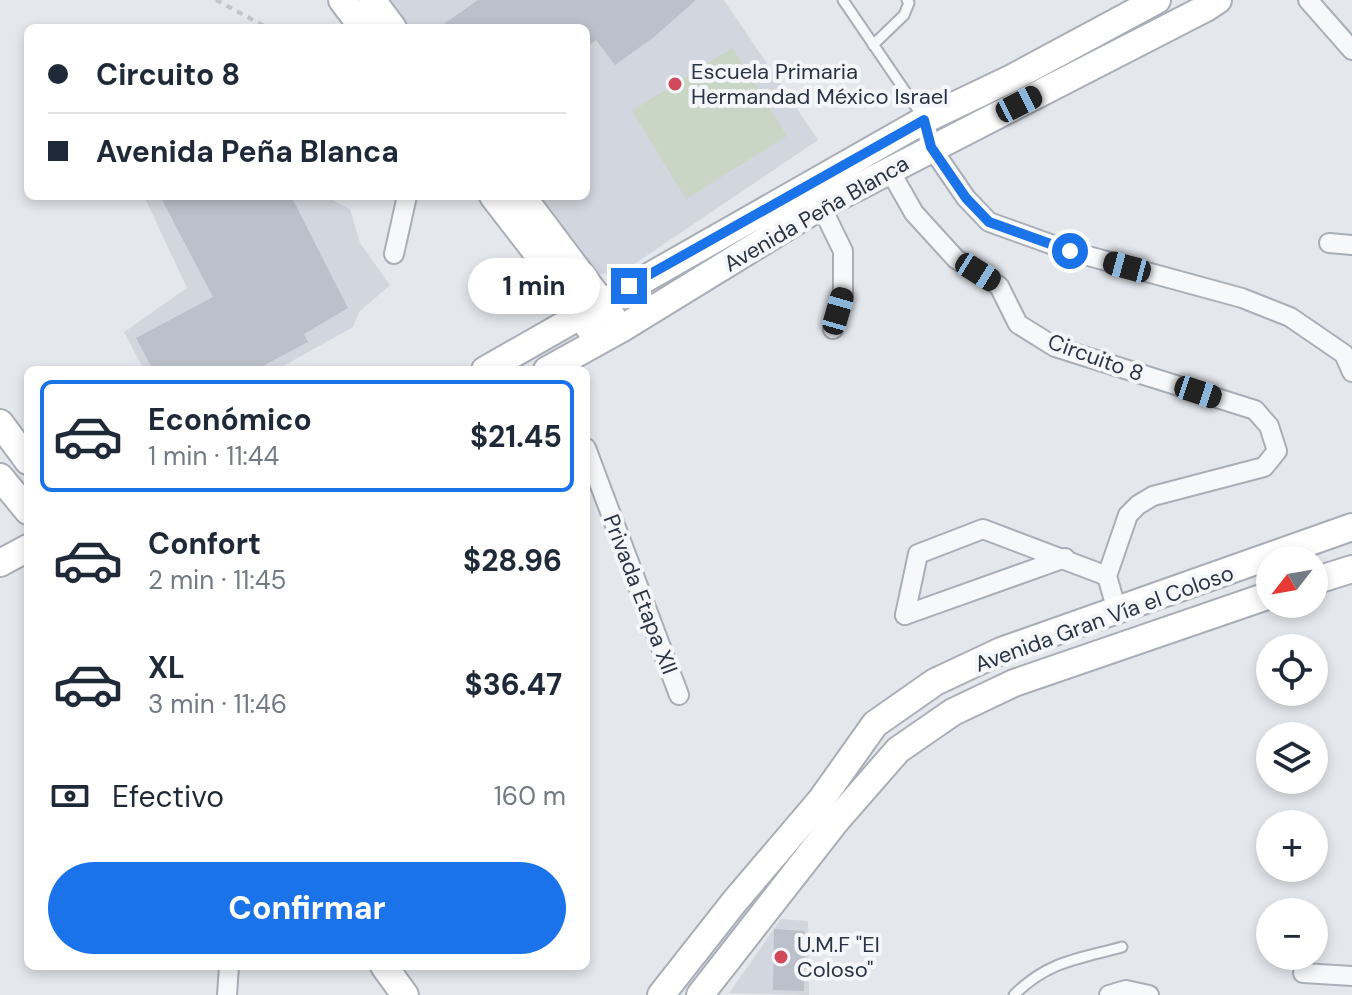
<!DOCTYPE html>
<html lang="es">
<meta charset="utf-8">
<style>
body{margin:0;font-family:"DM Sans",sans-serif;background:#f6f6f7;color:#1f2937;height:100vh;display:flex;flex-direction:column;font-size:30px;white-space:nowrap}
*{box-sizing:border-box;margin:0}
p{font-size:26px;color:#747a83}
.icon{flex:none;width:44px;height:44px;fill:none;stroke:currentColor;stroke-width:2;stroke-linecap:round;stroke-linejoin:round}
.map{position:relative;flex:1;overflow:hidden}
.side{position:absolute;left:24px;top:366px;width:566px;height:604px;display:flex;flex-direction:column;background:#fff;border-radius:12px;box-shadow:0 4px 12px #0003}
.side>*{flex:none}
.guide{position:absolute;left:24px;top:24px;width:566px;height:176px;border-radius:12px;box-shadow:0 4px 12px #0003;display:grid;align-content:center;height:176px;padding:0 24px;background:#fff}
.needle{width:52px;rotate:239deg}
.controls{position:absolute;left:1256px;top:546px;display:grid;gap:16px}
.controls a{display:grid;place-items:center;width:72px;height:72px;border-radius:50%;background:#fff;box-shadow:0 4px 12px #0003;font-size:40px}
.end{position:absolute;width:36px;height:36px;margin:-18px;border:10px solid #1a73e8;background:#fff;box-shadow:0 0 0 4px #fff}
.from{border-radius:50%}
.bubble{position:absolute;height:56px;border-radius:28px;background:#fff;box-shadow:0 4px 12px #0003;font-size:26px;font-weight:700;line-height:56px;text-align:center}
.car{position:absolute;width:24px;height:48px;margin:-24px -12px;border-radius:10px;box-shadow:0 0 6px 2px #0007;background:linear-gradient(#222 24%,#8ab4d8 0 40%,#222 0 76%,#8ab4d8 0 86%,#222 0)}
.guide b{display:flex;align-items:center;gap:28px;height:76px;font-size:30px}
.guide b+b{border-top:2px solid #e0e1e3}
.guide i{width:20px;height:20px;background:#1f2937}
ul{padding:14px 0 0;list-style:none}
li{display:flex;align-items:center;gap:24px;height:112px;margin:0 16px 12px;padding:0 8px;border:4px solid transparent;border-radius:12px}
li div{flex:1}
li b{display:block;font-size:30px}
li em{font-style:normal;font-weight:700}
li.active{border-color:#1a73e8}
li>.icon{width:72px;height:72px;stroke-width:1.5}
.pay{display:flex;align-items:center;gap:20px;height:88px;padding:0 24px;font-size:30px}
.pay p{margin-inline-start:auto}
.cta{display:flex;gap:16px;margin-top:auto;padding:16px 24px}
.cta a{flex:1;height:92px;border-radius:48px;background:#1a73e8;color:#fff;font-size:32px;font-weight:700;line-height:92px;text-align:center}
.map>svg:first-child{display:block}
.built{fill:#d2d6de}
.green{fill:#c9d6c5}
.building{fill:#bbc0ca}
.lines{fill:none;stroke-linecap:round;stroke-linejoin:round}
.lane-casing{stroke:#a9aeb7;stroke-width:13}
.street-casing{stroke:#a9aeb7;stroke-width:22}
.secondary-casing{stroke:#a9aeb7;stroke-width:30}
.path{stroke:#c2c5cb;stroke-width:4;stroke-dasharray:6 6;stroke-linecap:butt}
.lane{stroke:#f7f8fa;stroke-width:9}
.street{stroke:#f7f8fa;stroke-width:18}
.secondary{stroke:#fff;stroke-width:26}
.route{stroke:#1a73e8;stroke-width:10}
.poi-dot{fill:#d1495b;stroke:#f4f6f9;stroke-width:3}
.labels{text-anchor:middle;stroke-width:8;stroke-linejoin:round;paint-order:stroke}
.poi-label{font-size:22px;fill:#2b3445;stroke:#f4f6f9;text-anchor:start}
.street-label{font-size:22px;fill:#2b3445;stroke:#f4f6f9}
</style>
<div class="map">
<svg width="1352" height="995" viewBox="0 0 1352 995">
<rect width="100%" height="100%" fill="#e4e7ec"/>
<!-- built -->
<g class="built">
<path d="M383 0H724L818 140 621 273 598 274 535 196H586V28H399Z"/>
<path d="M144 196H325L350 209 360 243 390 285 359 312 353 327 276 370H144L124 332 187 288Z"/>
<path d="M781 919 808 921 809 995 729 993Z"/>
</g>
<!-- green -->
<path class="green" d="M732 48 787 136 686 199 632 111Z"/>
<!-- building -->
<g class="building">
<path d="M478 0H696L654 37 615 65 596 40 586 47V28H438Z"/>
<path d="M160 196H291L348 308 304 334 308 342 255 370H153L136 338 213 297Z"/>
<path d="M774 929 805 931 804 991 773 990Z"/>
</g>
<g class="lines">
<defs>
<g id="lane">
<path d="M843 0 922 116"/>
<path d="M873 45 904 15 909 3 907 0"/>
<path d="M1014 995C1048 961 1078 959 1122 947"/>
</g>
<g id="street">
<path d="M1308 0 1352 50"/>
<path d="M924 120 931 147 966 198 989 222 1070 251 1242 298 1290 317 1344 354 1352 372"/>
<path d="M889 169 914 213 956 259 999 286 1018 324 1055 347 1255 410 1269 426 1277 451 1264 467 1153 496 1138 505 1128 515 1107 576 1117 611"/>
<path d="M821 206 843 251V293L833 329"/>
<path d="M1329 243 1352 245"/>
<path d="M394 254 407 196"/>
<path d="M586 448 679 695"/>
<path d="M905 615 918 554 983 529 1107 576"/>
<path d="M905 615 1065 558"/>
<path d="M1303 973 1352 976"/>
<path d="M227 995 229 966"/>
<path d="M1109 995 1126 990 1149 995"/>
</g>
<g id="secondary">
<path d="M342 0 363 28"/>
<path d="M372 0 393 28"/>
<path d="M493 196 537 253 590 329"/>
<path d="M522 196 612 316"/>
<path d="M485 370 924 120 1012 78 1157 0"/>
<path d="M547 370 621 329 821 206 1206 8 1218 0"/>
<path d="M0 423 28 461"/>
<path d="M0 477 28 511"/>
<path d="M0 563 28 548"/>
<path d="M1314 581 1352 569"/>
<path d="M384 966 405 995"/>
<path d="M661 995 735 901 821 800 875 724 935 682 1001 651 1352 527"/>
<path d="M700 995 836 821 898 750 953 712 1014 683 1270 595"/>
</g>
</defs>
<!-- lane casing -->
<use href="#lane" class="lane-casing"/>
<!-- street casing -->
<use href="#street" class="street-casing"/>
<!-- secondary casing -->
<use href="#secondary" class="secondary-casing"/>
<!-- path -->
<path class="path" d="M216 0 268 28"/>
<!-- lane -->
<use href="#lane" class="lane"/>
<!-- street -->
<use href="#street" class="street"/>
<!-- secondary -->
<use href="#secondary" class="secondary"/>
</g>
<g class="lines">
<!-- route -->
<path class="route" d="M629 286 924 120 931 147 966 198 989 222 1070 251"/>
</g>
<!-- markers -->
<g class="poi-dot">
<circle cx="675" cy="84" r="8"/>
<circle cx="781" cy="957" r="8"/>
</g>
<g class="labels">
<!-- poi labels -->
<g class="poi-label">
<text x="691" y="79">Escuela Primaria<tspan x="691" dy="25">Hermandad México Israel</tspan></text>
<text x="797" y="952">U.M.F "El<tspan x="797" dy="25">Coloso"</tspan></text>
</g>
<!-- street labels -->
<g class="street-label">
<text transform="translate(816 213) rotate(-30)" y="8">Avenida Peña Blanca</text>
<text transform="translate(1096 357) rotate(20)" y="8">Circuito 8</text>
<text transform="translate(641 594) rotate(69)" y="8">Privada Etapa XII</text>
<text transform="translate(1104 618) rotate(-20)" y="8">Avenida Gran Vía el Coloso</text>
</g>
</g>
</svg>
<div class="controls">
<a><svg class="needle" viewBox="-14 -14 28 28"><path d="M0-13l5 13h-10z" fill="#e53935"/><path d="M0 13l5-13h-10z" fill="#747a83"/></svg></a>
<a><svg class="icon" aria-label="locate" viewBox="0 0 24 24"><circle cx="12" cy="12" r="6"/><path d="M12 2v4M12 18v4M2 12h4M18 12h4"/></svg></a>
<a><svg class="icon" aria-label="layers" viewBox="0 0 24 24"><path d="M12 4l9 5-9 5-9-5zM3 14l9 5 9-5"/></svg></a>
<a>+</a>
<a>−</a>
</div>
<i class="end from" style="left:1070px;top:251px"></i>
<i class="end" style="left:629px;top:286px"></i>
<div class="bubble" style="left:468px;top:258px;width:132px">1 min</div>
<i class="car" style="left:1019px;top:104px;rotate:63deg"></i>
<i class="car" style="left:1127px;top:267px;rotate:285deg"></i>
<i class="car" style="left:978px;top:272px;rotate:122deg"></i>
<i class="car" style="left:838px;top:311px;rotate:16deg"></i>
<i class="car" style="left:1198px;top:392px;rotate:108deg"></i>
<div class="guide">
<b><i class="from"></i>Circuito 8</b>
<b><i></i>Avenida Peña Blanca</b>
</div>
<section class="side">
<ul>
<li class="active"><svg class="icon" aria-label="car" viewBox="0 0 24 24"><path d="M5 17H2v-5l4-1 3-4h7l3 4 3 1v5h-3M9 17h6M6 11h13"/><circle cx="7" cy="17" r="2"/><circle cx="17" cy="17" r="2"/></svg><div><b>Económico</b><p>1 min · 11:44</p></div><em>$21.45</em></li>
<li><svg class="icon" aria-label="car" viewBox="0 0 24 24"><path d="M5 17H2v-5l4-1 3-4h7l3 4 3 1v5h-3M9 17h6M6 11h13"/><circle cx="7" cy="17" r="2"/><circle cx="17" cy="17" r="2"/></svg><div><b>Confort</b><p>2 min · 11:45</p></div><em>$28.96</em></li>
<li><svg class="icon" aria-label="car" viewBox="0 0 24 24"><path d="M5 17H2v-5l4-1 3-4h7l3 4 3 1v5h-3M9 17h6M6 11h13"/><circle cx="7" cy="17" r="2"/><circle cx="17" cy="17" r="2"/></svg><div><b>XL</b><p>3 min · 11:46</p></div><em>$36.47</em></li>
</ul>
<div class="pay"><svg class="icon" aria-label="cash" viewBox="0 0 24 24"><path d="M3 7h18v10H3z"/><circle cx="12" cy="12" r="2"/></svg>Efectivo<p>160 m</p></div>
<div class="cta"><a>Confirmar</a></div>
</section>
</div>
